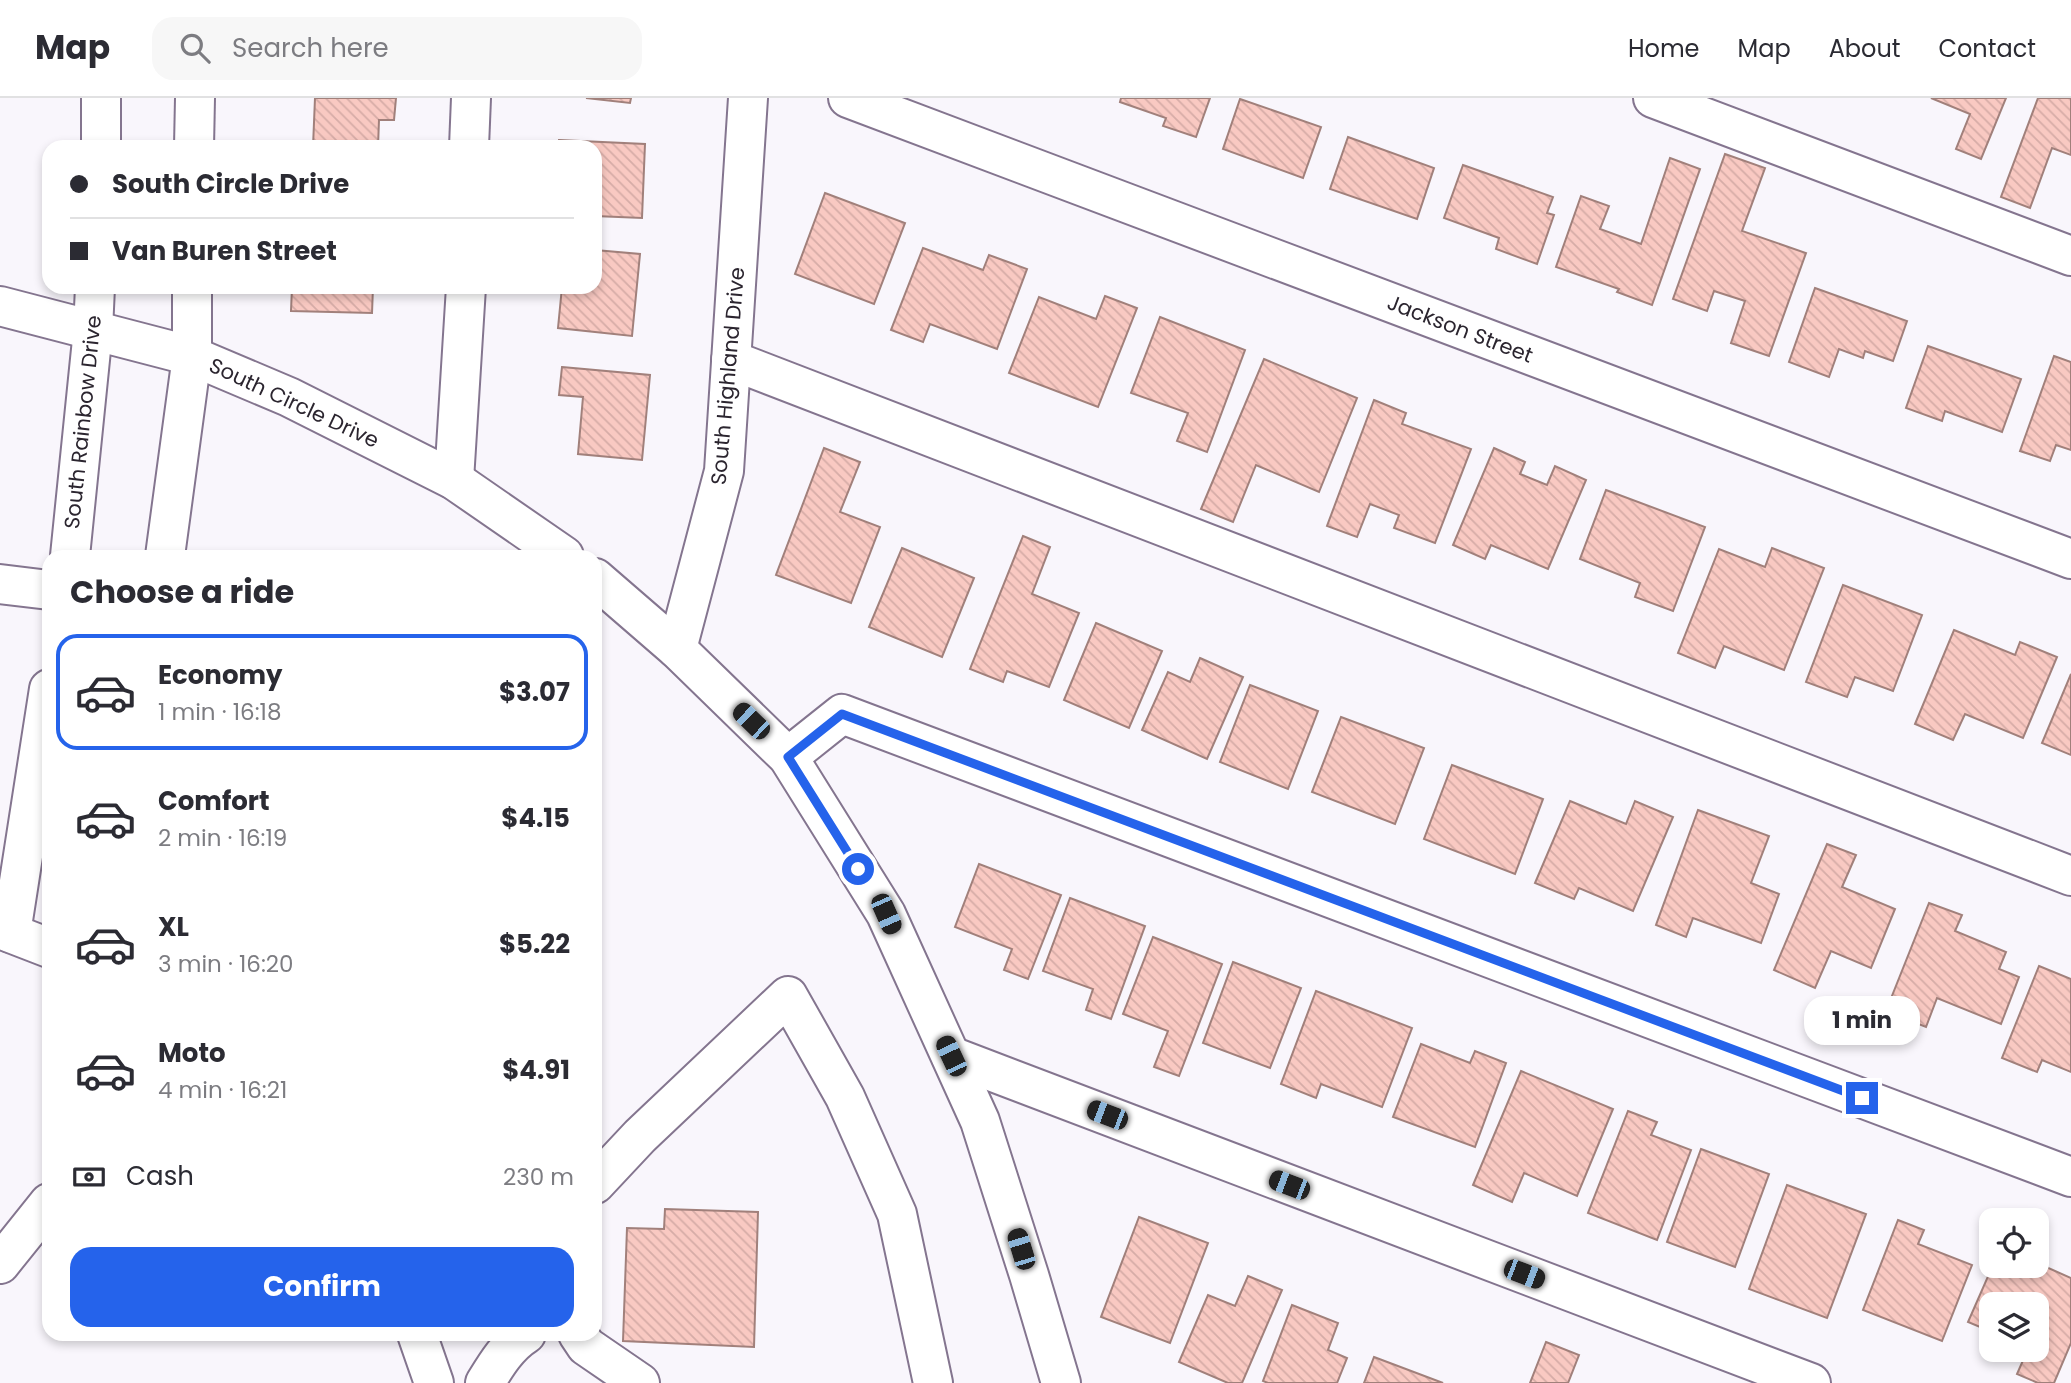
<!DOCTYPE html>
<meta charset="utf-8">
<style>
body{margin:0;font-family:Poppins,sans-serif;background:#f7f7f7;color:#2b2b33;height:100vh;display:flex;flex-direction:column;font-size:26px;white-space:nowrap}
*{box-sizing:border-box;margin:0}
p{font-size:23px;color:#7c7c81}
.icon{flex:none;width:38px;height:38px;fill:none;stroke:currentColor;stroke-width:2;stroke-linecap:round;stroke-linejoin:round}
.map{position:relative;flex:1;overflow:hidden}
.panel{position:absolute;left:42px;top:452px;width:560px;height:791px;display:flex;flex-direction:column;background:#fff;border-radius:21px;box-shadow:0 4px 10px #0003}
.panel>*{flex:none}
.banner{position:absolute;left:42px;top:42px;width:560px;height:154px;border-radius:21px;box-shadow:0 4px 10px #0003;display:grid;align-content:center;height:154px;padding:0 28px;background:#fff}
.fabs{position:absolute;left:1979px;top:1110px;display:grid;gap:14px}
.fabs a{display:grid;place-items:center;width:70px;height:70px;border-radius:14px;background:#fff;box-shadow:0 4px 10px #0003;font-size:35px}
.end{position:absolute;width:32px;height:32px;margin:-16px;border:9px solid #2563eb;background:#fff;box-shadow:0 0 0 4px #fff}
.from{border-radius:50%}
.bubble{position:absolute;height:49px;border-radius:21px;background:#fff;box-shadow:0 4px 10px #0003;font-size:23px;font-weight:700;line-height:49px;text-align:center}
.car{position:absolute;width:21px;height:42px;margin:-21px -10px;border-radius:9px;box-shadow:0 0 5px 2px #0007;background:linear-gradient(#222 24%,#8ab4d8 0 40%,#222 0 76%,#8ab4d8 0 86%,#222 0)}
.banner b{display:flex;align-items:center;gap:24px;height:66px;font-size:26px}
.banner b+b{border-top:2px solid #e1e1e2}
.banner i{width:18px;height:18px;background:#2b2b33}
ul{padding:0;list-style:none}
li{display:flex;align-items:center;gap:21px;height:116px;margin:0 14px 10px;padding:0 14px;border:4px solid transparent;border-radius:21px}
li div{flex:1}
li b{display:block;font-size:26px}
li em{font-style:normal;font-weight:700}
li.current{border-color:#2563eb}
li>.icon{width:63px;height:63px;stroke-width:1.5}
h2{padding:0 28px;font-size:32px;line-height:84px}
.pay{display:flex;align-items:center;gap:18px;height:77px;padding:0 28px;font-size:26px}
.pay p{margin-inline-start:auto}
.primary-button{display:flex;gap:14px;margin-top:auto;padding:14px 28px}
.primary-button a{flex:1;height:80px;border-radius:21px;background:#2563eb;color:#fff;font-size:28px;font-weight:700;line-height:80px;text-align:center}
header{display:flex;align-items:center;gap:42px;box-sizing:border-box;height:98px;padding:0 35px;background:#fff;border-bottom:2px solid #e1e1e2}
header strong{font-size:33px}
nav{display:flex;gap:38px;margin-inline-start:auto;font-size:24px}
.search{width:490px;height:63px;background:#f7f7f7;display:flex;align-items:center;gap:18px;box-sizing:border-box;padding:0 24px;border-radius:21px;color:#7c7c81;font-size:26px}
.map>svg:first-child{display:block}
.building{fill:url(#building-back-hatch);stroke:#a1807b;stroke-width:2}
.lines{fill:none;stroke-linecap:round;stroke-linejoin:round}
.minor-casing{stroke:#84758f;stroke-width:42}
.highway-casing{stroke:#84758f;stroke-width:42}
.minor{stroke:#fff;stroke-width:38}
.highway{stroke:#fff;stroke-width:38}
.route{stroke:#2563eb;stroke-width:9}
.labels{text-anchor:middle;stroke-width:6;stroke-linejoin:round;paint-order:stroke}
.street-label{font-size:21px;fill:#2b252f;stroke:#fff}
</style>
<header>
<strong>Map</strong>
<div class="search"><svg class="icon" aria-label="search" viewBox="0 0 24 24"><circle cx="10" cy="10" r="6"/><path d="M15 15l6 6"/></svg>Search here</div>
<nav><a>Home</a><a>Map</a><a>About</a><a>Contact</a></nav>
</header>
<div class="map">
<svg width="2071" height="1285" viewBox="0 0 2071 1285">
<defs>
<pattern id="building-back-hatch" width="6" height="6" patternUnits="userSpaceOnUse" patternTransform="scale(1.75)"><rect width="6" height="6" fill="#f9c9c2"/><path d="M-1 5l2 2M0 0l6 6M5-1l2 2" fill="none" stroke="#d6aca7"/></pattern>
</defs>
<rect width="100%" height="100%" fill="#f9f6fc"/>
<!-- building -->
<g class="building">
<path d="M315 0H396L394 22H379L378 49H313Z"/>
<path d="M586 0H631L630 5Z"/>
<path d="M1121 0H1210L1196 39 1163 28 1166 20 1120 4Z"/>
<path d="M1931 0H2006L1981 61 1956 51 1970 16Z"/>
<path d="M2038 0H2071V57L2052 50 2030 110 2001 99Z"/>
<path d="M1240 1 1321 29 1303 80 1223 51Z"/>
<path d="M1348 39 1434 70 1417 121 1330 91Z"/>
<path d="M559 42 645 46 642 120 595 118V49H558Z"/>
<path d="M1725 56 1765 70 1742 133 1806 155 1769 258 1731 245 1745 203 1714 193 1707 213 1673 201Z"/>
<path d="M1670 60 1700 71 1652 207 1617 194 1619 191 1556 169 1581 98 1609 108 1600 131 1641 146Z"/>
<path d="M1463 67 1553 99 1547 115 1554 117 1537 166 1496 151 1499 140 1444 120Z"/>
<path d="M825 95 905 125 874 206 795 176Z"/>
<path d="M923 150 983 172 989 157 1027 171 997 251 930 226 923 244 891 232Z"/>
<path d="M595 152 640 156 632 238 558 230 562 189H595Z"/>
<path d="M292 189H373L372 215 291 213Z"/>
<path d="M1815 190 1907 223 1893 263 1865 253 1863 260 1839 251 1829 279 1789 264Z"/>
<path d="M1105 198 1137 210 1098 309 1009 275 1039 199 1096 221Z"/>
<path d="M1160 219 1245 252 1207 354 1177 343 1188 315 1131 295Z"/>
<path d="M1928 248 2021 281 2002 334 1945 313 1942 323 1906 310Z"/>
<path d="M2054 258 2071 264V352L2056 347 2050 363 2020 353Z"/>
<path d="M1264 261 1357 300 1319 394 1256 367 1233 424 1201 411Z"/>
<path d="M562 269 650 277 642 362 578 356 583 299 559 297Z"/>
<path d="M1374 302 1406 315 1402 326 1471 351 1435 445 1394 430 1399 417 1370 406 1357 439 1327 428Z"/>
<path d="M824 350 860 364 840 414 880 429 851 505 776 477Z"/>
<path d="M1494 350 1525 364 1520 376 1547 387 1555 368 1586 382 1548 471 1491 447 1485 461 1453 447Z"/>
<path d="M1606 392 1705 429 1673 513 1635 499 1640 485 1580 461Z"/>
<path d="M1023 438 1050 449 1032 496 1079 515 1049 589 1007 573 1003 584 970 571Z"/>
<path d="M902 450 974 480 942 559 869 529Z"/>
<path d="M1772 450 1824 470 1784 572 1724 548 1715 570 1678 555 1719 451 1765 469Z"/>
<path d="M1843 487 1922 517 1893 593 1855 579 1847 599 1806 584Z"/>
<path d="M1096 525 1162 553 1129 630 1064 602Z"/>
<path d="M1954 532 2015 557 2020 544 2057 559 2023 640 1965 616 1953 642 1915 626Z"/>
<path d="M1200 560 1243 579 1207 661 1142 632 1168 574 1190 584Z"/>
<path d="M2071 576V657L2042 645Z"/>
<path d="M1250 587 1318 613 1288 691 1220 664Z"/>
<path d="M1341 619 1424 650 1395 726 1312 694Z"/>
<path d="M1452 667 1543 701 1515 776 1424 741Z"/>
<path d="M1570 703 1626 726 1635 703 1673 719 1633 813 1579 790 1574 801 1535 785Z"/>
<path d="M1698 712 1769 738 1751 785 1779 796 1761 845 1693 820 1686 839 1656 827Z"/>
<path d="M1827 746 1856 757 1842 789 1895 811 1871 870 1831 853 1815 890 1774 872Z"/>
<path d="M979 766 1061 797 1028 881 1004 872 1012 851 955 829Z"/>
<path d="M1070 800 1145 828 1111 921 1086 912 1093 891 1043 873Z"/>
<path d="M1929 805 1962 817 1955 833 2006 854 1999 871 2019 879 2001 926 1937 900 1926 929 1886 913Z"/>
<path d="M1153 839 1222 866 1179 978 1154 969 1168 933 1123 916Z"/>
<path d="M1233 864 1301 890 1270 970 1203 945Z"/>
<path d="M2039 868 2071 881V974L2042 962 2037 974 2002 960Z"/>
<path d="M1316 893 1412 930 1382 1009 1321 986 1316 1000 1281 986Z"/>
<path d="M1421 946 1470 965 1475 953 1506 965 1475 1049 1393 1019Z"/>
<path d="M1521 973 1613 1011 1577 1098 1524 1075 1512 1104 1473 1087Z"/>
<path d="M1628 1013 1657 1024 1651 1037 1691 1052 1657 1142 1588 1115Z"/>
<path d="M1701 1051 1769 1076 1735 1169 1667 1144Z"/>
<path d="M1787 1087 1866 1116 1827 1220 1749 1191Z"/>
<path d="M665 1111 758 1114 754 1249 623 1243 627 1130 664 1131Z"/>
<path d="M1139 1119 1208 1145 1170 1245 1101 1219Z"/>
<path d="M1898 1122 1924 1132 1918 1146 1972 1167 1942 1243 1863 1212Z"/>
<path d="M2037 1165 2071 1180V1245L2054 1285H2038L2017 1276 2028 1251H2037V1206H1992V1234L1968 1224 1993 1167H2037Z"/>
<path d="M1248 1178 1282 1192 1242 1285H1228L1179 1264 1208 1197 1235 1208Z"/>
<path d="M1292 1207 1338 1225 1328 1252 1347 1260 1337 1285H1268L1263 1283Z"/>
<path d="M1546 1244 1579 1257 1568 1285H1530Z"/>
<path d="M1374 1259 1443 1285H1364Z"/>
</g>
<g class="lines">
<defs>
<g id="minor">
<path d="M101 0V49"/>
<path d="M848 0 2071 461"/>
<path d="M1653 0 2071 158"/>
<path d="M194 49 195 0"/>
<path d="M469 49 471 0"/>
<path d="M0 208 192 258 289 299 454 382 564 458"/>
<path d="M731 262 2071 778"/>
<path d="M454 382 466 189"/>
<path d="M70 458 93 232 95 189"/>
<path d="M165 458 192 258V189"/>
<path d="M595 480 677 551 788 659 886 816 980 1023 1029 1177 1061 1285"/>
<path d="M0 486 49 492"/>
<path d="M677 551 724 373 748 0"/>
<path d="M788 659 842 616 2071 1079"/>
<path d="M11 835 49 591"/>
<path d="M951 958 1811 1285"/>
<path d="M595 1086 640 1038 788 898 845 999 897 1116 933 1285"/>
<path d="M0 1166 49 1105"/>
<path d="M578 1236 586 1248 640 1285"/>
<path d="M485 1285C496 1267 508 1247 526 1236"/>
</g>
<g id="highway">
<path d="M0 831 49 850"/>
<path d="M417 1236 434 1285"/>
</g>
</defs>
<!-- minor casing -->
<use href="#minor" class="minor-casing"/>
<!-- highway casing -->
<use href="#highway" class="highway-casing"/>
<!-- minor -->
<use href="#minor" class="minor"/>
<!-- highway -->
<use href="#highway" class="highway"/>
</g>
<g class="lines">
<!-- route -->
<path class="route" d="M858 771 788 659 842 616 1862 1000"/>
</g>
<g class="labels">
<!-- street labels -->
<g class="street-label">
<text transform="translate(1460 231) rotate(21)" y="7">Jackson Street</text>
<text transform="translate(728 278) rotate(-85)" y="7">South Highland Drive</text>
<text transform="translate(294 305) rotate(25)" y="7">South Circle Drive</text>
<text transform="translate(83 324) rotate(-84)" y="7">South Rainbow Drive</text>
</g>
</g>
</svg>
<div class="fabs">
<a><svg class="icon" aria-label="locate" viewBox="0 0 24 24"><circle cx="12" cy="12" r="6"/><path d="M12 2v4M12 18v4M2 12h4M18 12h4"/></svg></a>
<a><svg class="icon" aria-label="layers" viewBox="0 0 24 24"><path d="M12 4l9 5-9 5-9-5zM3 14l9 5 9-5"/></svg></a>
</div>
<i class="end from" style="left:858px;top:771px"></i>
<i class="end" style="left:1862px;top:1000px"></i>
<div class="bubble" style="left:1804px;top:898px;width:116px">1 min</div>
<i class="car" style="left:751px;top:623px;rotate:314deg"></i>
<i class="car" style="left:886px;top:816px;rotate:156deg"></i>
<i class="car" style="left:951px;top:958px;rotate:335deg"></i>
<i class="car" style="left:1107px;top:1017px;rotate:291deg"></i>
<i class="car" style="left:1289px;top:1087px;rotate:291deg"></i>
<i class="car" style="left:1021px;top:1151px;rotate:343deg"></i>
<i class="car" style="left:1524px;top:1176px;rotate:111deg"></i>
<div class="banner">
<b><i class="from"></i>South Circle Drive</b>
<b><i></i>Van Buren Street</b>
</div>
<section class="panel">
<h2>Choose a ride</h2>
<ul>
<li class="current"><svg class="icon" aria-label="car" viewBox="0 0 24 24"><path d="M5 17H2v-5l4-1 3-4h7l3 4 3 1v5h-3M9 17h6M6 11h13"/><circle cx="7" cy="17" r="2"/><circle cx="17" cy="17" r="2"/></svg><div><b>Economy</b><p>1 min · 16:18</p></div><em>$3.07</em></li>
<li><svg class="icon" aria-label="car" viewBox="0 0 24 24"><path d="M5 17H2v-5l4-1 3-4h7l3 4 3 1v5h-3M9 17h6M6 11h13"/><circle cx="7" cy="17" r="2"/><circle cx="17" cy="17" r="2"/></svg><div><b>Comfort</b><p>2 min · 16:19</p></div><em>$4.15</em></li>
<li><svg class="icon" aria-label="car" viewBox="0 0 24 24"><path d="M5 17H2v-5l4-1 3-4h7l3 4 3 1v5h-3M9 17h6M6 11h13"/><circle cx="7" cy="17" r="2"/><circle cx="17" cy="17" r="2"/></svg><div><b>XL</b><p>3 min · 16:20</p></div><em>$5.22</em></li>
<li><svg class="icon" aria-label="car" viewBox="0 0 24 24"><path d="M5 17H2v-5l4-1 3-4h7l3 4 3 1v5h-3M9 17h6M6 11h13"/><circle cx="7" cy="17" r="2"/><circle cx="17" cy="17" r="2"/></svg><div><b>Moto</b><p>4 min · 16:21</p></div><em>$4.91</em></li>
</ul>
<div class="pay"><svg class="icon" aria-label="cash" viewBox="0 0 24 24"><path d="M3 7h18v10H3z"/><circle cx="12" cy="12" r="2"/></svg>Cash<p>230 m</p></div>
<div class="primary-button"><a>Confirm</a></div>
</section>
</div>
